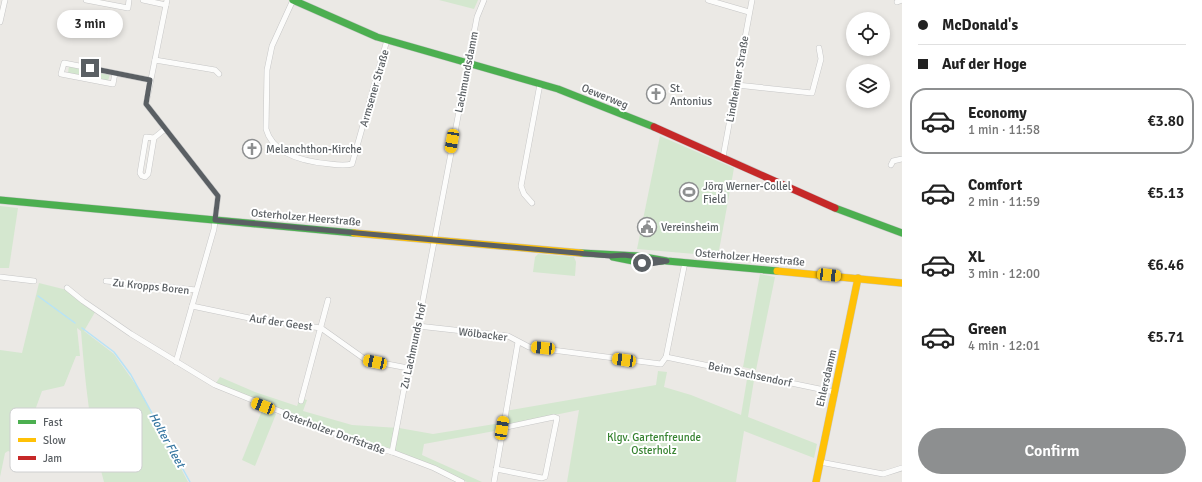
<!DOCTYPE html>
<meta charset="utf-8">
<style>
body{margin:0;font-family:Signika,sans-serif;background:#f6f6f6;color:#222;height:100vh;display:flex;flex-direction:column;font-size:15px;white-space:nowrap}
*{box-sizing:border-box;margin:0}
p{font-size:13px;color:#767676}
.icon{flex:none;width:22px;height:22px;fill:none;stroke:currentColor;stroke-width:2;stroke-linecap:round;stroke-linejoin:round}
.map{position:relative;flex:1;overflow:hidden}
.sheet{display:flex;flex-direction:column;background:#fff;width:300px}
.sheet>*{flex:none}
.top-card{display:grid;align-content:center;height:88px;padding:0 16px;background:#fff}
.controls{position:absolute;left:846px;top:12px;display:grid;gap:8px}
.controls a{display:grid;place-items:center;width:44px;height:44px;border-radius:50%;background:#fff;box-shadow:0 2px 6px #0003;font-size:20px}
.end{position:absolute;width:18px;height:18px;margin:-9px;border:5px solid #5a5f63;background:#fff;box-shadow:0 0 0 2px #fff}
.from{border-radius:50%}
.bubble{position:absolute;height:28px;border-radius:14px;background:#fff;box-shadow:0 2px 6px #0003;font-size:13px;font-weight:600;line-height:28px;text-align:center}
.car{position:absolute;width:12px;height:24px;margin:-12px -6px;border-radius:5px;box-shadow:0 0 3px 1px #0007;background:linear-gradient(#f5c518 24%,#345 0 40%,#f5c518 0 76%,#345 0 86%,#f5c518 0)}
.top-card b{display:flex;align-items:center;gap:14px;height:38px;font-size:15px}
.top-card b+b{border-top:1px solid #e0e0e0}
.top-card i{width:10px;height:10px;background:#222}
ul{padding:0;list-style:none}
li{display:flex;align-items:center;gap:12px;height:66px;margin:0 8px 6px;padding:0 8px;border:2px solid transparent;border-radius:16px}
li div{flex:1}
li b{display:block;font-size:15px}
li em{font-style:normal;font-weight:600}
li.on{border-color:#8d8f90}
li>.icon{width:36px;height:36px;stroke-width:1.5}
.button{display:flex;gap:8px;margin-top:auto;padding:8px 16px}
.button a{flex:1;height:46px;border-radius:24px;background:#8d8f90;color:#fff;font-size:16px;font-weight:600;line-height:46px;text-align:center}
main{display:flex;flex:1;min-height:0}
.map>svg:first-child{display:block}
.green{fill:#d4e7cf}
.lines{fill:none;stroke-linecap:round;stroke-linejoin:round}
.stream{stroke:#b7e3f7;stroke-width:1.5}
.street-casing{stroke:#c6c6c6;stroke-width:6}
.fast-casing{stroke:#c7c7c7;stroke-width:8}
.slow-casing{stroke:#c7c7c7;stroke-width:8}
.jam-casing{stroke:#c7c7c7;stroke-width:8}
.street{stroke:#fcfcfb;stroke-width:5}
.fast{stroke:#4caf50;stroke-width:7}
.slow{stroke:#ffc107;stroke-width:7}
.jam{stroke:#c62828;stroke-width:7}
.route{stroke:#5a5f63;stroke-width:5}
.labels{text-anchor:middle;stroke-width:4;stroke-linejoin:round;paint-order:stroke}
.street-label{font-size:11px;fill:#5a5f63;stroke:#fff}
.poi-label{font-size:11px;fill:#5a5f63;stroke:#fff;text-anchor:start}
.park-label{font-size:11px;fill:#378331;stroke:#fff}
.water-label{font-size:12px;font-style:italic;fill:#3777a2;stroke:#fff}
.key{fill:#fff;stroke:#cecfd0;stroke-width:1}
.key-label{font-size:11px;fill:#5a5f63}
</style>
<main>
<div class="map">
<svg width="902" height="482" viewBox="0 0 902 482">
<rect width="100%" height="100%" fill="#ebe9e5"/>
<!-- green -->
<g class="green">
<path d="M439 0H478L474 9Z"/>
<path d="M69 66 110 74 108 81 68 73Z"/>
<path d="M660 136 734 168 718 256 637 249Z"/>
<path d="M0 206 18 208 9 268H0Z"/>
<path d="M538 254 574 257 576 262 575 276 533 272 535 257Z"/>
<path d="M760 274 775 277 756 370 743 367Z"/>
<path d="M39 283 67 290 95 312 84 331 114 354 141 392 188 482H104C90 433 85 381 81 331L77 328 80 356H76L64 386 42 391 34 413H38L51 462 71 463 68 471 8 451 5 453 0 477V350L22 353Z"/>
<path d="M658 371 667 372 664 387 691 395 741 415 747 379 754 380 748 417 817 444 814 458 744 431 736 482H567L579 410 506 425 500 430 424 444 422 455 482 482H467L430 465 350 437 216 383 220 377 255 392 297 406 300 398 307 400 303 411 352 425 399 428 433 434 501 423 505 411 656 385Z"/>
<path d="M263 408 276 414 255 466 242 460Z"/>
</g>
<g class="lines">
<!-- stream -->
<g class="stream">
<path d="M38 296 75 323"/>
<path d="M82 328 114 352 131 375 190 482"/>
</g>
<defs>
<g id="street">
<path d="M86 0 128 8 129 0"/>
<path d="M143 0 166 5"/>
<path d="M167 0 146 104 218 196 214 229 176 362"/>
<path d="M293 0 272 46 267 70 266 129C273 155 307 162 330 164 337 165 345 166 352 164L387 40"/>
<path d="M708 0 749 12"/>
<path d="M897 2 902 0"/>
<path d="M0 22 5 0"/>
<path d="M155 60 215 70 219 74"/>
<path d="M115 73 113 84 61 74 64 63 150 80"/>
<path d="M737 85 812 93 821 59 819 48"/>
<path d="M154 138 146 137 140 173 142 176 145 177 148 174 154 138 165 129"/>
<path d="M723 157 752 0"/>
<path d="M891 165 893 161 902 159"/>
<path d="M532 203 524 194 521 186 540 84"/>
<path d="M0 277 34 281"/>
<path d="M106 281 196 290"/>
<path d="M67 288 83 301 131 334 215 385 349 439 392 452 434 468 462 482"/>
<path d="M192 306 254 319 321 328 366 360 408 368"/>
<path d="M418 326 508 336 529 347 661 364 666 357 685 262"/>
<path d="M666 357 834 392"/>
<path d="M301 401 328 300"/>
<path d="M392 452 408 368 413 352 477 17 484 0"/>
<path d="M820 462 883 474 902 468"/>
<path d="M496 469 542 478 545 477 557 418 554 417 502 428"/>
<path d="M494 482 518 342"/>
</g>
<g id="fast">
<path d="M293 0 377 37 558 89 654 127"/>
<path d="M0 200 354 233"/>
<path d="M835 208 902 233"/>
<path d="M581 253 639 256 667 261 777 271"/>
<path d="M613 257 638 262 663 261"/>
</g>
<g id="slow">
<path d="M354 233 581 253"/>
<path d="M777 271 902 283"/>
<path d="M816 482 858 278"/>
</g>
<path id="jam" d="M654 127 835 208"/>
</defs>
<!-- street casing -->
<use href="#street" class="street-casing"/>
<!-- fast casing -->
<use href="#fast" class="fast-casing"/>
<!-- slow casing -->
<use href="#slow" class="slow-casing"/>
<!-- jam casing -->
<use href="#jam" class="jam-casing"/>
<!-- street -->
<use href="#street" class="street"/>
<!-- fast -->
<use href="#fast" class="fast"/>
<!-- slow -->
<use href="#slow" class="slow"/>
<!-- jam -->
<use href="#jam" class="jam"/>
</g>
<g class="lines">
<!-- route -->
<path class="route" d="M90 68 150 80 146 104 218 196 215 220 610 256 624 255 667 261 650 264 642 263"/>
</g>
<!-- icons -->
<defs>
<symbol id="church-ring" viewBox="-11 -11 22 22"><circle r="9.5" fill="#fff" stroke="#8d8f90" stroke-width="1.5"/><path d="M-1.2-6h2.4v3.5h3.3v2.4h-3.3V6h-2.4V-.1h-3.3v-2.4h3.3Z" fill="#8d8f90"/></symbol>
<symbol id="stadium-ring" viewBox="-11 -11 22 22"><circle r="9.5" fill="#fff" stroke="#8d8f90" stroke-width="1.5"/><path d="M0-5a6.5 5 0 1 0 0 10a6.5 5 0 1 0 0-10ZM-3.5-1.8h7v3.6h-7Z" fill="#8d8f90"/></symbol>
<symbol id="civic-ring" viewBox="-11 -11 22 22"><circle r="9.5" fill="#fff" stroke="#8d8f90" stroke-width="1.5"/><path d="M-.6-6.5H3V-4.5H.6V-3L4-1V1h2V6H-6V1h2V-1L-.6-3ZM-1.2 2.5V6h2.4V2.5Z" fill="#8d8f90"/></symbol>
</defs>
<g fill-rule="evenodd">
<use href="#church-ring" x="645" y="83" width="22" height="22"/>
<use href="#church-ring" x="241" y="138" width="22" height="22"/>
<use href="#stadium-ring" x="678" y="181" width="22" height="22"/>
<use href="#civic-ring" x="636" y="216" width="22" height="22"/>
</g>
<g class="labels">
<!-- street labels -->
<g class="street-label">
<text transform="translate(466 72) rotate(-79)" y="4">Lachmundsdamm</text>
<text transform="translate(737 79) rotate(-80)" y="4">Lindheimer Straße</text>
<text transform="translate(374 88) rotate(-74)" y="4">Armsener Straße</text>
<text transform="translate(605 96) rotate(22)" y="4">Oewerweg</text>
<text transform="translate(306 217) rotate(5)" y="4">Osterholzer Heerstraße</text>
<text transform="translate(750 257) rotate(5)" y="4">Osterholzer Heerstraße</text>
<text transform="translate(151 286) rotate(6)" y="4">Zu Kropps Boren</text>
<text transform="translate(281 322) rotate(8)" y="4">Auf der Geest</text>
<text transform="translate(483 334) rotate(7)" y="4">Wölbacker</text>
<text transform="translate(413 346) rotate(-78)" y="4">Zu Lachmunds Hof</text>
<text transform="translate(750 374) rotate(12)" y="4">Beim Sachsendorf</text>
<text transform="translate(826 378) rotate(-77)" y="4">Ehlersdamm</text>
<text transform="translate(334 432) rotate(20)" y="4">Osterholzer Dorfstraße</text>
</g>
<!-- poi labels -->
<g class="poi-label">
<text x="670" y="92">St.<tspan x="670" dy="13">Antonius</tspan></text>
<text x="266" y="153">Melanchthon-Kirche</text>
<text x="703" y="190">Jörg Werner-Collel<tspan x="703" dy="13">Field</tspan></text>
<text x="661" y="231">Vereinsheim</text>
</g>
<!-- park labels -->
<g class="park-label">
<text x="654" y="441">Klgv. Gartenfreunde<tspan x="654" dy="13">Osterholz</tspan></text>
</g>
<!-- water labels -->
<g class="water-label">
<text transform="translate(167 440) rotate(61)" y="4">Holter Fleet</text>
</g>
</g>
<!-- legend -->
<rect x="10" y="408" width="132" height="64" rx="6" class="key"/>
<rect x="18" y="420" width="18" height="4" fill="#4caf50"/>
<rect x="18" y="438" width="18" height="4" fill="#ffc107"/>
<rect x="18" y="456" width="18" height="4" fill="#c62828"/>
<g class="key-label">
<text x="43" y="426">Fast</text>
<text x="43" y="444">Slow</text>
<text x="43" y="462">Jam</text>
</g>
</svg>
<div class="controls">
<a><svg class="icon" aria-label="locate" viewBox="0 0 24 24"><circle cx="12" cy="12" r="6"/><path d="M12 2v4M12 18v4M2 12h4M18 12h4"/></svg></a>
<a><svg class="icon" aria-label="layers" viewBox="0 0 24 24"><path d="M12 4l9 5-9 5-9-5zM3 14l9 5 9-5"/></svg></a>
</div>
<i class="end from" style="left:642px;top:263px"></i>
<i class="end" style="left:90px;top:68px"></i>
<div class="bubble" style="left:57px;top:10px;width:66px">3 min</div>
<i class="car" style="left:452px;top:141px;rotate:190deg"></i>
<i class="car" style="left:829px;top:275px;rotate:96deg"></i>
<i class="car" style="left:543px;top:348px;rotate:276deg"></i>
<i class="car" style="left:624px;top:360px;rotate:278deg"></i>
<i class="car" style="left:375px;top:362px;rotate:282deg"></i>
<i class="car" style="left:263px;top:406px;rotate:291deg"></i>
<i class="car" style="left:502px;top:428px;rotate:9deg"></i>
</div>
<section class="sheet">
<div class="top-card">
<b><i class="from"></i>McDonald's</b>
<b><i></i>Auf der Hoge</b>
</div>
<ul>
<li class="on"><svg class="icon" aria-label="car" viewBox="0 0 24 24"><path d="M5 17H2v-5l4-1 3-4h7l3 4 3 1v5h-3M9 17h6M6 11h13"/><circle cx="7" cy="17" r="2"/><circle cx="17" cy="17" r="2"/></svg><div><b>Economy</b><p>1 min · 11:58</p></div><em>€3.80</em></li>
<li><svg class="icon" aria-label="car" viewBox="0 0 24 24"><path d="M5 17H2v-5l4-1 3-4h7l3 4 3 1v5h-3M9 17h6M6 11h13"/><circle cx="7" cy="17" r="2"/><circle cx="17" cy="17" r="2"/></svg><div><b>Comfort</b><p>2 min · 11:59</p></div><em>€5.13</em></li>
<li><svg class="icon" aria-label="car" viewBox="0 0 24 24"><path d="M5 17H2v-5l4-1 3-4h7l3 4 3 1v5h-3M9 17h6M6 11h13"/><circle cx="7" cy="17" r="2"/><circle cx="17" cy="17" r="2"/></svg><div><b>XL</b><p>3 min · 12:00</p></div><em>€6.46</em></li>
<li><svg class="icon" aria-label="car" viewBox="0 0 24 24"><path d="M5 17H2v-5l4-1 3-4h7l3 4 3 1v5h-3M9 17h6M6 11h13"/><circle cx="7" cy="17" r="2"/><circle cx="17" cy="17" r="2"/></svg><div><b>Green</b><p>4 min · 12:01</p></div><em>€5.71</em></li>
</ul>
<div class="button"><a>Confirm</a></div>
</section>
</main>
